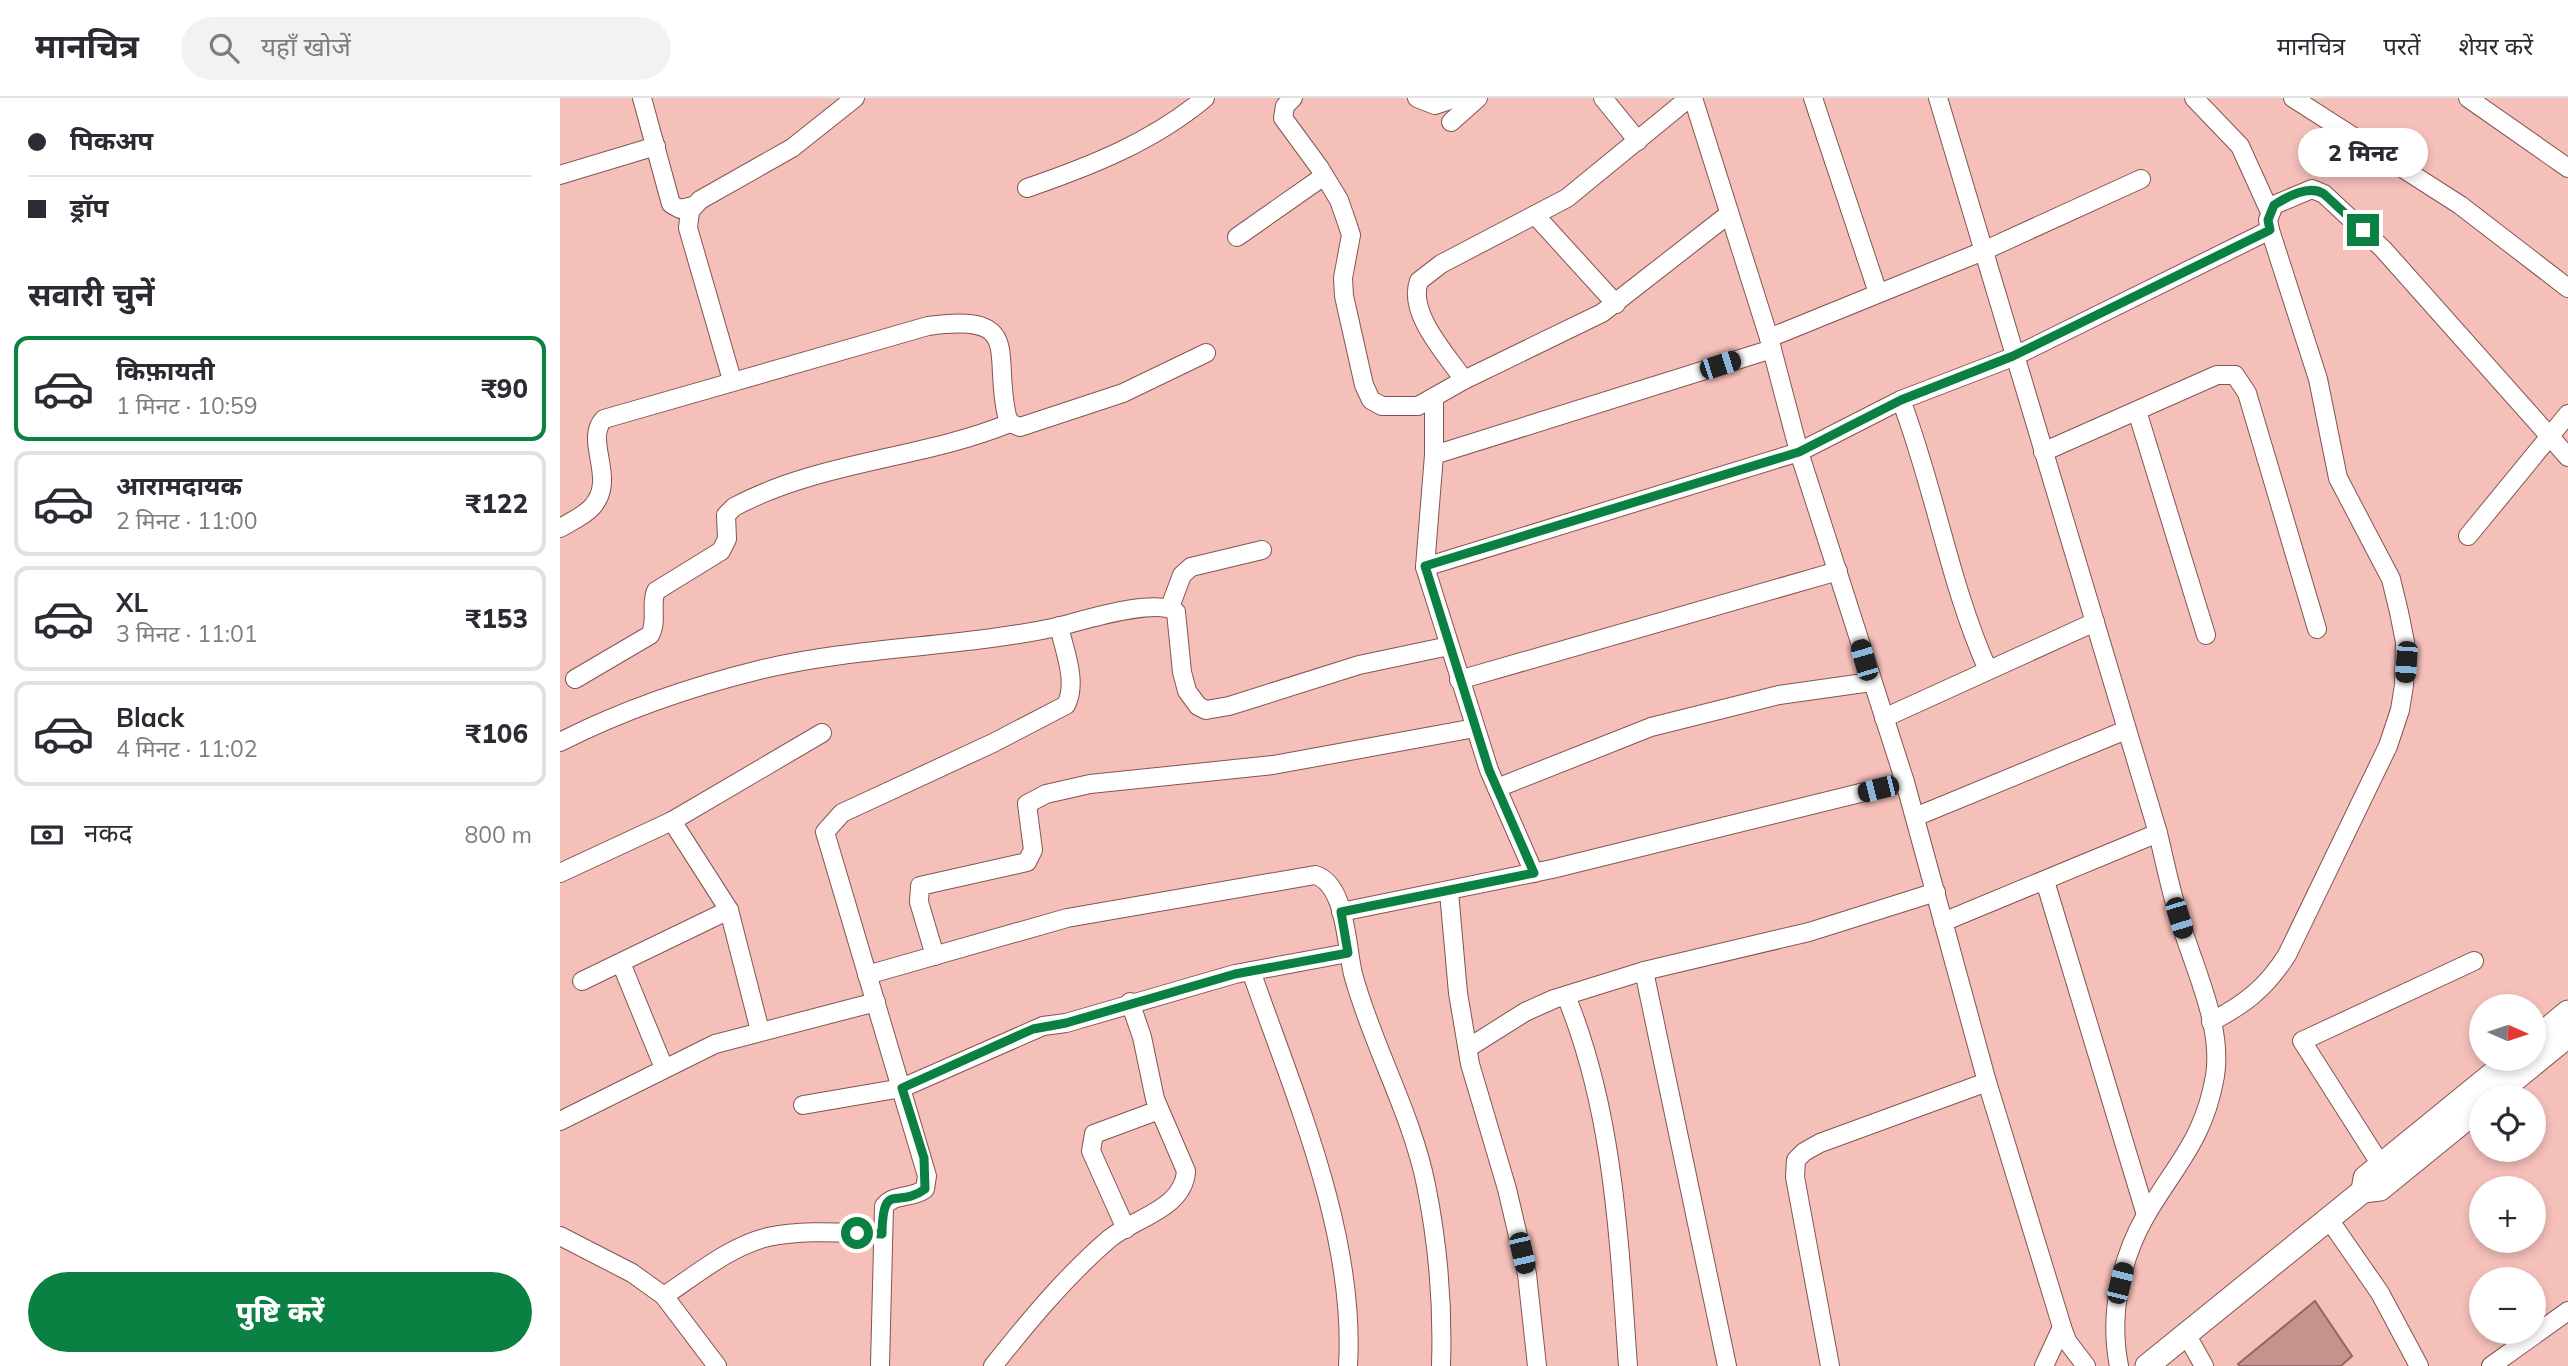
<!DOCTYPE html>
<html lang="hi">
<meta charset="utf-8">
<style>
body{margin:0;font-family:Mulish,"Noto Sans Devanagari",sans-serif;background:#f2f2f3;color:#2b2b33;height:100vh;display:flex;flex-direction:column;font-size:26px;white-space:nowrap}
*{box-sizing:border-box;margin:0}
p{font-size:23px;color:#7c7c81}
.icon{flex:none;width:38px;height:38px;fill:none;stroke:currentColor;stroke-width:2;stroke-linecap:round;stroke-linejoin:round}
.map{position:relative;flex:1;overflow:hidden}
.side{display:flex;flex-direction:column;background:#fff;width:560px}
.side>*{flex:none}
.guide{display:grid;align-content:center;height:154px;padding:0 28px;background:#fff}
.needle{width:46px;rotate:93deg}
.tools{position:absolute;left:1909px;top:896px;display:grid;gap:14px}
.tools a{display:grid;place-items:center;width:77px;height:77px;border-radius:50%;background:#fff;box-shadow:0 4px 10px #0003;font-size:35px}
.end{position:absolute;width:32px;height:32px;margin:-16px;border:9px solid #0b8043;background:#fff;box-shadow:0 0 0 4px #fff}
.from{border-radius:50%}
.bubble{position:absolute;height:49px;border-radius:24px;background:#fff;box-shadow:0 4px 10px #0003;font-size:23px;font-weight:800;line-height:49px;text-align:center}
.car{position:absolute;width:21px;height:42px;margin:-21px -10px;border-radius:9px;box-shadow:0 0 5px 2px #0007;background:linear-gradient(#222 24%,#8ab4d8 0 40%,#222 0 76%,#8ab4d8 0 86%,#222 0)}
.guide b{display:flex;align-items:center;gap:24px;height:66px;font-size:26px}
.guide b+b{border-top:2px solid #e1e1e2}
.guide i{width:18px;height:18px;background:#2b2b33}
ul{padding:0;list-style:none}
li{display:flex;align-items:center;gap:21px;height:105px;margin:0 14px 10px;padding:0 14px;border:4px solid #e1e1e2;border-radius:14px}
li div{flex:1}
li b{display:block;font-size:26px}
li em{font-style:normal;font-weight:800}
li.on{border-color:#0b8043}
li>.icon{width:63px;height:63px;stroke-width:1.5}
h2{padding:0 28px;font-size:32px;line-height:84px}
.pay{display:flex;align-items:center;gap:18px;height:77px;padding:0 28px;font-size:26px}
.pay p{margin-inline-start:auto}
.action{display:flex;gap:14px;margin-top:auto;padding:14px 28px}
.action a{flex:1;height:80px;border-radius:42px;background:#0b8043;color:#fff;font-size:28px;font-weight:800;line-height:80px;text-align:center}
header{display:flex;align-items:center;gap:42px;box-sizing:border-box;height:98px;padding:0 35px;background:#fff;border-bottom:2px solid #e1e1e2}
header strong{font-size:33px}
nav{display:flex;gap:38px;margin-inline-start:auto;font-size:24px}
.search{width:490px;height:63px;background:#f2f2f3;display:flex;align-items:center;gap:18px;box-sizing:border-box;padding:0 24px;border-radius:38px;color:#7c7c81;font-size:26px}
main{display:flex;flex:1;min-height:0}
.map>svg:first-child{display:block}
.building{fill:#c5928d;stroke:#956561;stroke-width:2}
.lines{fill:none;stroke-linecap:round;stroke-linejoin:round}
.minor-casing{stroke:#835551;stroke-width:20}
.major-casing{stroke:#835551;stroke-width:25}
.minor{stroke:#fff;stroke-width:18}
.major{stroke:#fff;stroke-width:23}
.route{stroke:#0b8043;stroke-width:9}
</style>
<header>
<strong>मानचित्र</strong>
<div class="search"><svg class="icon" aria-label="search" viewBox="0 0 24 24"><circle cx="10" cy="10" r="6"/><path d="M15 15l6 6"/></svg>यहाँ खोजें</div>
<nav><a>मानचित्र</a><a>परतें</a><a>शेयर करें</a></nav>
</header>
<main>
<section class="side">
<div class="guide">
<b><i class="from"></i>पिकअप</b>
<b><i></i>ड्रॉप</b>
</div>
<h2>सवारी चुनें</h2>
<ul>
<li class="on"><svg class="icon" aria-label="car" viewBox="0 0 24 24"><path d="M5 17H2v-5l4-1 3-4h7l3 4 3 1v5h-3M9 17h6M6 11h13"/><circle cx="7" cy="17" r="2"/><circle cx="17" cy="17" r="2"/></svg><div><b>किफ़ायती</b><p>1 मिनट · 10:59</p></div><em>₹90</em></li>
<li><svg class="icon" aria-label="car" viewBox="0 0 24 24"><path d="M5 17H2v-5l4-1 3-4h7l3 4 3 1v5h-3M9 17h6M6 11h13"/><circle cx="7" cy="17" r="2"/><circle cx="17" cy="17" r="2"/></svg><div><b>आरामदायक</b><p>2 मिनट · 11:00</p></div><em>₹122</em></li>
<li><svg class="icon" aria-label="car" viewBox="0 0 24 24"><path d="M5 17H2v-5l4-1 3-4h7l3 4 3 1v5h-3M9 17h6M6 11h13"/><circle cx="7" cy="17" r="2"/><circle cx="17" cy="17" r="2"/></svg><div><b>XL</b><p>3 मिनट · 11:01</p></div><em>₹153</em></li>
<li><svg class="icon" aria-label="car" viewBox="0 0 24 24"><path d="M5 17H2v-5l4-1 3-4h7l3 4 3 1v5h-3M9 17h6M6 11h13"/><circle cx="7" cy="17" r="2"/><circle cx="17" cy="17" r="2"/></svg><div><b>Black</b><p>4 मिनट · 11:02</p></div><em>₹106</em></li>
</ul>
<div class="pay"><svg class="icon" aria-label="cash" viewBox="0 0 24 24"><path d="M3 7h18v10H3z"/><circle cx="12" cy="12" r="2"/></svg>नकद<p>800 m</p></div>
<div class="action"><a>पुष्टि करें</a></div>
</section>
<div class="map">
<svg width="2008" height="1268" viewBox="0 0 2008 1268">
<rect width="100%" height="100%" fill="#f5bfba"/>
<!-- building -->
<path class="building" d="M1755 1203 1792 1258 1781 1268H1680L1678 1266Z"/>
<g class="lines">
<defs>
<g id="minor">
<path d="M82 0 111 106 120 111 133 108"/>
<path d="M733 0 725 8 723 20 759 69 779 102 787 125 791 137 783 180 784 198 804 287 811 302 822 308H858L904 282 1042 215 1169 116"/>
<path d="M857 0 875 7 896 0"/>
<path d="M1043 0 1078 43"/>
<path d="M1133 0 1209 240 1239 354 1345 684 1427 984 1502 1229 1507 1243 1526 1268"/>
<path d="M1253 0 1318 195"/>
<path d="M1378 0 1598 735C1605 765 1611 794 1620 823 1634 870 1663 928 1655 978 1644 1042 1615 1067 1585 1119 1560 1163 1549 1218 1559 1268"/>
<path d="M1634 0 1680 48 1710 114"/>
<path d="M1733 0 1900 107 2008 190"/>
<path d="M1908 0 2008 70"/>
<path d="M891 24 918 0"/>
<path d="M0 77 96 48"/>
<path d="M467 90C531 68 592 44 645 0"/>
<path d="M975 117 1056 206"/>
<path d="M677 139 764 78"/>
<path d="M1209 240 1421 154 1581 81"/>
<path d="M172 282 128 130 130 113 140 102 232 50 295 0"/>
<path d="M904 282C887 257 847 215 859 183L881 166 1007 100 1129 0"/>
<path d="M874 301V357L865 469 929 672 974 775"/>
<path d="M1341 302C1375 391 1390 488 1428 572"/>
<path d="M1577 313 1646 537"/>
<path d="M1483 354 1657 277H1675L1687 295 1757 531"/>
<path d="M874 357 1212 251"/>
<path d="M0 430C10 424 24 418 32 409 58 381 23 342 44 321L368 228C465 215 432 255 447 318L450 325 460 329 563 295 646 255"/>
<path d="M1908 438 2008 316"/>
<path d="M865 469 1239 354 1341 302 1453 259 1710 132"/>
<path d="M610 509 622 477 631 469 702 452"/>
<path d="M15 581 90 537C98 523 90 507 96 493L161 453 167 441 166 417 174 409C260 363 362 361 450 325"/>
<path d="M899 582 1278 473"/>
<path d="M1324 620 1535 524"/>
<path d="M0 644C63 612 130 589 199 572 297 548 399 550 497 529 522 523 596 499 616 514L622 574 627 593 638 608 646 612 669 608 799 567 889 548"/>
<path d="M937 690 1091 629 1219 597 1311 584"/>
<path d="M1355 719 1566 632"/>
<path d="M112 723 169 812 200 933"/>
<path d="M0 775 112 723 262 635"/>
<path d="M1485 783 1586 1117"/>
<path d="M889 794 898 895 910 966 947 1091 967 1176 977 1268"/>
<path d="M781 814 992 771 1345 684"/>
<path d="M1383 824 1598 735"/>
<path d="M375 858 359 804 360 788 467 764 473 752 467 706 486 696 530 686 713 667 915 630"/>
<path d="M61 865 104 970"/>
<path d="M691 873C734 996 796 1136 788 1268"/>
<path d="M1084 873 1167 1268"/>
<path d="M307 877 507 820 755 777C786 786 786 847 793 876 812 947 852 1016 866 1087 878 1146 883 1208 881 1268"/>
<path d="M22 883 169 812"/>
<path d="M1006 898C1054 1014 1059 1143 1068 1268"/>
<path d="M1651 924C1685 906 1706 890 1727 857L1828 648 1840 612 1844 587 1845 544 1839 514 1831 481 1778 380 1758 281 1710 132 1708 122 1714 107 1752 91 1764 96 1823 151 2008 359"/>
<path d="M908 950 965 914 994 901 1084 873 1249 834 1376 794"/>
<path d="M243 1007 342 990 483 928 506 925 675 876 788 855"/>
<path d="M0 1023 155 946 316 904"/>
<path d="M1821 1067 1742 943 1914 863"/>
<path d="M1768 1120 1820 1195 1859 1268"/>
<path d="M566 1131 531 1053 534 1036 599 1012"/>
<path d="M0 1138 72 1175 104 1198 157 1268"/>
<path d="M104 1198C136 1177 170 1148 208 1139 244 1131 285 1135 322 1136"/>
<path d="M1626 1236 1644 1268"/>
<path d="M320 1268 324 1108C335 1095 352 1101 365 1091L367 1078 265 734 282 715 433 645 506 607C518 584 504 552 499 528"/>
<path d="M433 1268C468 1224 506 1178 549 1141 574 1120 624 1111 626 1073L595 1001 582 939 570 904"/>
<path d="M1270 1268 1235 1079 1236 1062 1244 1054 1260 1045 1427 984"/>
<path d="M1484 1268 1502 1229"/>
<path d="M1931 1268 2008 1213"/>
</g>
<g id="major">
<path d="M1974 942 2008 914"/>
<path d="M1933 999 2008 938"/>
<path d="M1803 1093 1805 1080 1951 961"/>
<path d="M1803 1093 1820 1091 1922 1008"/>
<path d="M1587 1268 1803 1093"/>
</g>
</defs>
<!-- minor casing -->
<use href="#minor" class="minor-casing"/>
<!-- major casing -->
<use href="#major" class="major-casing"/>
<!-- minor -->
<use href="#minor" class="minor"/>
<!-- major -->
<use href="#major" class="major"/>
</g>
<g class="lines">
<!-- route -->
<path class="route" d="M297 1135 322 1136C323 1081 337 1112 365 1091L364 1060 342 990 473 931 506 925 675 876 788 855 781 814 974 775 929 672 865 468 1239 354 1341 302 1453 258 1710 132 1708 122 1714 107C1727 99 1749 86 1764 96L1803 132"/>
</g>
</svg>
<div class="tools">
<a><svg class="needle" viewBox="-14 -14 28 28"><path d="M0-13l5 13h-10z" fill="#e53935"/><path d="M0 13l5-13h-10z" fill="#7c7c81"/></svg></a>
<a><svg class="icon" aria-label="locate" viewBox="0 0 24 24"><circle cx="12" cy="12" r="6"/><path d="M12 2v4M12 18v4M2 12h4M18 12h4"/></svg></a>
<a>+</a>
<a>−</a>
</div>
<i class="end from" style="left:297px;top:1135px"></i>
<i class="end" style="left:1803px;top:132px"></i>
<div class="bubble" style="left:1738px;top:30px;width:130px">2 मिनट</div>
<i class="car" style="left:1160px;top:267px;rotate:72deg"></i>
<i class="car" style="left:1304px;top:562px;rotate:344deg"></i>
<i class="car" style="left:1846px;top:564px;rotate:184deg"></i>
<i class="car" style="left:1318px;top:691px;rotate:256deg"></i>
<i class="car" style="left:1619px;top:820px;rotate:163deg"></i>
<i class="car" style="left:962px;top:1155px;rotate:167deg"></i>
<i class="car" style="left:1560px;top:1185px;rotate:14deg"></i>
</div>
</main>
